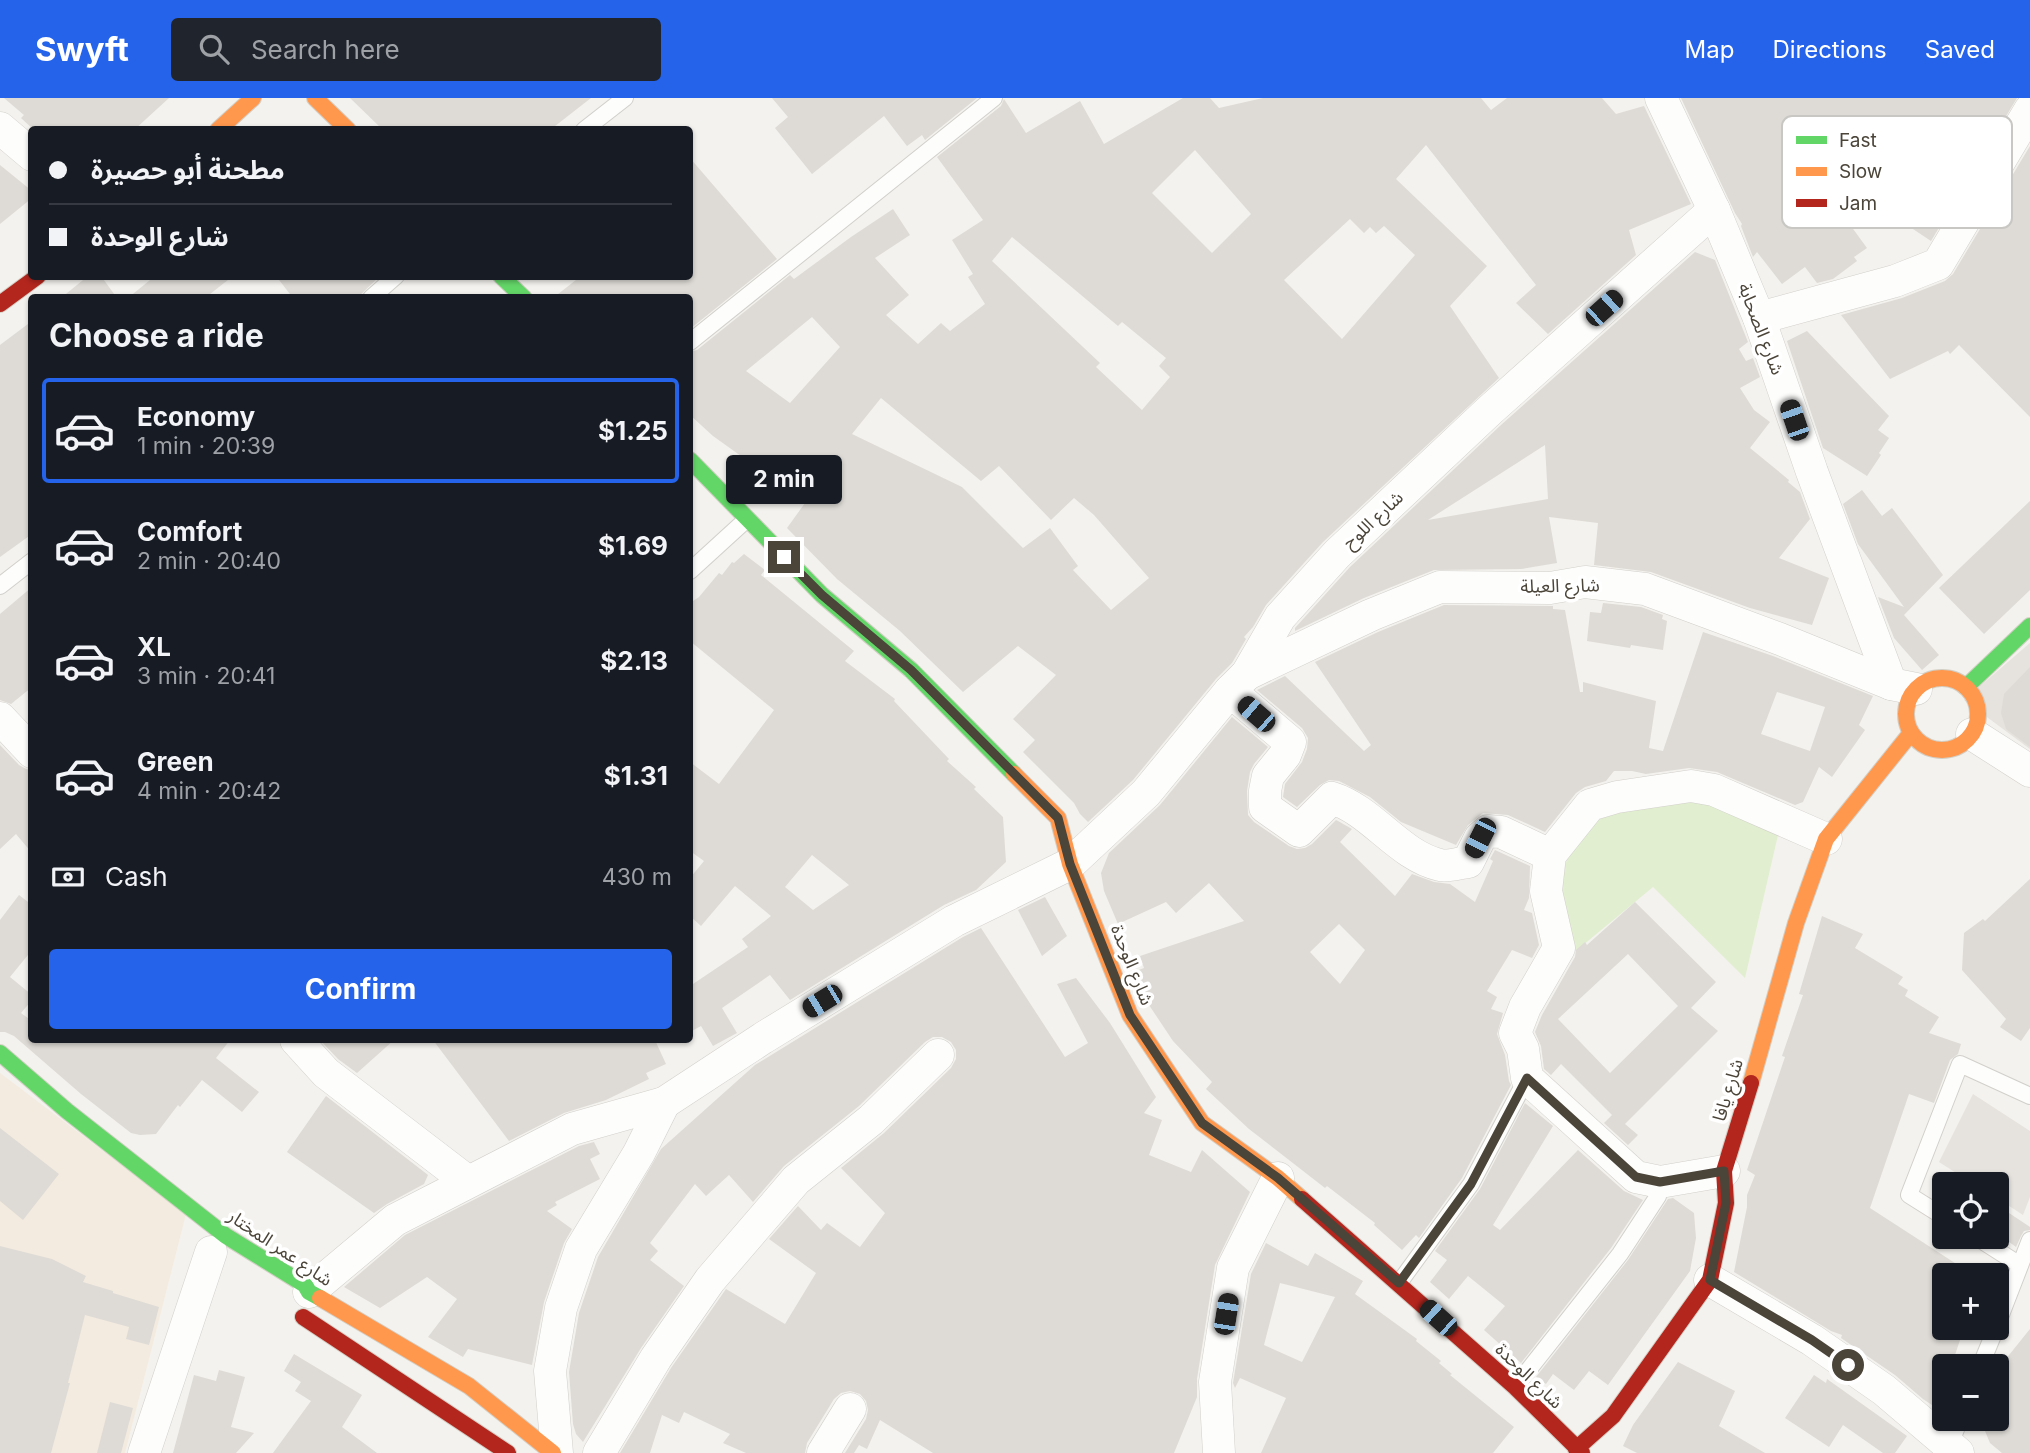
<!DOCTYPE html>
<meta charset="utf-8">
<style>
body{margin:0;font-family:Inter,"Noto Sans Arabic",sans-serif;background:#20242c;color:#f1f3f6;height:100vh;display:flex;flex-direction:column;font-size:26px;white-space:nowrap}
*{box-sizing:border-box;margin:0}
p{font-size:23px;color:#9ea1a6}
.icon{flex:none;width:38px;height:38px;fill:none;stroke:currentColor;stroke-width:2;stroke-linecap:round;stroke-linejoin:round}
.map{position:relative;flex:1;overflow:hidden}
.sheet{position:absolute;left:28px;top:196px;width:665px;height:749px;display:flex;flex-direction:column;background:#171b24;border-radius:7px;box-shadow:0 2px 5px #0004}
.sheet>*{flex:none}
.top-card{position:absolute;left:28px;top:28px;width:665px;height:154px;border-radius:7px;box-shadow:0 2px 5px #0004;display:grid;align-content:center;height:154px;padding:0 21px;background:#171b24}
.fabs{position:absolute;left:1932px;top:1074px;display:grid;gap:14px}
.fabs a{display:grid;place-items:center;width:77px;height:77px;border-radius:7px;background:#171b24;box-shadow:0 2px 5px #0004;font-size:35px}
.end{position:absolute;width:32px;height:32px;margin:-16px;border:9px solid #4b4439;background:#fff;box-shadow:0 0 0 4px #fff}
.from{border-radius:50%}
.bubble{position:absolute;height:49px;border-radius:7px;background:#171b24;box-shadow:0 2px 5px #0004;font-size:23px;font-weight:700;line-height:49px;text-align:center}
.car{position:absolute;width:21px;height:42px;margin:-21px -10px;border-radius:9px;box-shadow:0 0 5px 2px #0007;background:linear-gradient(#222 24%,#8ab4d8 0 40%,#222 0 76%,#8ab4d8 0 86%,#222 0)}
.top-card b{display:flex;align-items:center;gap:24px;height:66px;font-size:26px}
.top-card b+b{border-top:2px solid #363941}
.top-card i{width:18px;height:18px;background:#f1f3f6}
ul{padding:0;list-style:none}
li{display:flex;align-items:center;gap:21px;height:105px;margin:0 14px 10px;padding:0 7px;border:4px solid transparent;border-radius:7px}
li div{flex:1}
li b{display:block;font-size:26px}
li em{font-style:normal;font-weight:700}
li.selected{border-color:#2563eb}
li>.icon{width:63px;height:63px;stroke-width:1.5}
h2{padding:0 21px;font-size:32px;line-height:84px}
.pay{display:flex;align-items:center;gap:18px;height:77px;padding:0 21px;font-size:26px}
.pay p{margin-inline-start:auto}
.button{display:flex;gap:14px;margin-top:auto;padding:14px 21px}
.button a{flex:1;height:80px;border-radius:7px;background:#2563eb;color:#fff;font-size:28px;font-weight:700;line-height:80px;text-align:center}
header{display:flex;align-items:center;gap:42px;box-sizing:border-box;height:98px;padding:0 35px;background:#2563eb;color:#fff}
header strong{font-size:33px}
nav{display:flex;gap:38px;margin-inline-start:auto;font-size:24px}
.search{width:490px;height:63px;background:#20242c;display:flex;align-items:center;gap:18px;box-sizing:border-box;padding:0 24px;border-radius:7px;color:#9ea1a6;font-size:26px}
.map>svg:first-child{display:block}
.commercial{fill:#f3ebdf}
.industrial{fill:#e6e2de}
.green{fill:#e1eecf}
.parking{fill:#e6e3df}
.building{fill:#dedbd6;fill-rule:evenodd}
.lines{fill:none;stroke-linecap:round;stroke-linejoin:round}
.lane-casing{stroke:#d2d0cb;stroke-width:18}
.street-casing{stroke:#d2d0cb;stroke-width:33}
.fast-casing{stroke:#d3cfc5;stroke-width:18}
.slow-casing{stroke:#d3cfc5;stroke-width:18}
.jam-casing{stroke:#d3cfc5;stroke-width:18}
.lane{stroke:#fdfdfc;stroke-width:16}
.street{stroke:#fdfdfc;stroke-width:32}
.fast{stroke:#63d668;stroke-width:16}
.slow{stroke:#ff974d;stroke-width:16}
.jam{stroke:#b3261e;stroke-width:16}
.route{stroke:#4b4439;stroke-width:9}
.labels{text-anchor:middle;stroke-width:7;stroke-linejoin:round;paint-order:stroke}
.street-label{font-size:18px;fill:#4b4439;stroke:#fff}
.key{fill:#fff;stroke:#c9c7c4;stroke-width:2}
.key-label{font-size:19px;fill:#4b4439}
</style>
<header>
<strong>Swyft</strong>
<div class="search"><svg class="icon" aria-label="search" viewBox="0 0 24 24"><circle cx="10" cy="10" r="6"/><path d="M15 15l6 6"/></svg>Search here</div>
<nav><a>Map</a><a>Directions</a><a>Saved</a></nav>
</header>
<div class="map">
<svg width="2030" height="1355" viewBox="0 0 2030 1355">
<rect width="100%" height="100%" fill="#f4f2ee"/>
<!-- commercial -->
<path class="commercial" d="M0 975 186 1116 125 1355H0Z"/>
<!-- industrial -->
<path class="industrial" d="M2030 545V651L1964 602Z"/>
<!-- green -->
<path class="green" d="M1693 696 1778 737 1745 880 1653 789 1571 857 1560 782 1574 742 1609 710Z"/>
<!-- parking -->
<path class="parking" d="M1973 996 2030 1033V1099L2023 1117 1997 1100V1087H1975L1939 1064Z"/>
<!-- building -->
<g class="building">
<path d="M4 0H169L134 32H34L21 20 24 17Z"/>
<path d="M350 0H591L550 32H383Z"/>
<path d="M772 0H977L925 42 922 37 907 48 884 18 812 76 775 30 788 19Z"/>
<path d="M1183 0H1210L1219 10 1263 0H1481L1491 12 1507 0H1602L1616 16 1644 8 1691 106 1629 132 1636 157 1548 236 1516 205 1536 187 1426 47 1396 81 1487 168 1450 208 1499 280 1323 444 1266 507 1253 529 1244 539 1246 541 1232 565 1216 581 1133 682 1088 724 1080 716 1074 705 1023 654 1035 642 1013 621 1056 577 1018 548 963 594 900 533 837 481 787 430 805 405 742 373 748 363 713 338 690 317V254L697 252 790 177 794 181 851 139 893 111 910 137 875 160 909 197 886 217 918 246 941 225 950 233 985 206 968 179 973 176 952 142 983 122 937 59 1001 8 1004 1 1026 35 1080 3 1104 46ZM1195 52 1251 116 1212 155 1152 95ZM1350 121 1364 135 1370 129 1376 135 1384 128 1415 157 1342 241 1284 182ZM1012 139 1118 228 1122 224 1166 260 1159 268 1170 279 1142 312 1096 269 1100 265 992 163ZM812 219 840 249 790 305 746 273ZM881 300 981 383 999 368 1051 422 1074 400 1094 417 1149 480 1111 512 1073 472 1078 468 1050 430 1023 450 962 389 852 336Z"/>
<path d="M1681 0H2017L1931 143 1797 54 1867 150 1854 159 1857 163 1833 181 1817 185 1805 169 1782 186 1757 154 1753 159 1741 128 1742 126 1735 115Z"/>
<path d="M2030 48V319L1959 247 1950 256 1948 253 1890 281 1841 217 1902 200 1945 183 1953 176Z"/>
<path d="M690 60 777 161 690 231V200H553L581 178H690Z"/>
<path d="M0 67 32 93V100L0 126Z"/>
<path d="M1695 154 1715 162 1748 244 1739 251 1746 263 1753 260 1760 279 1740 290 1754 312 1770 324 1750 350 1789 382 1788 384 1800 394 1810 421 1779 460 1829 480 1812 527 1750 510 1651 474 1594 467 1598 425 1549 419 1557 465 1521 471 1434 472 1364 500 1295 533V530L1350 469 1501 327ZM1545 347 1548 401 1428 422Z"/>
<path d="M88 178H101L117 200H61Z"/>
<path d="M155 178H233L205 200H128Z"/>
<path d="M276 178H380L357 200H293Z"/>
<path d="M32 223V436L0 459V247Z"/>
<path d="M1807 233 1889 318 1878 332 1889 340 1879 355 1881 357 1867 378 1823 350 1787 243Z"/>
<path d="M1862 392 1882 418 1892 410 1943 477 1904 517 1939 557 1922 572 1894 540 1878 499 1904 509 1858 446 1843 406Z"/>
<path d="M2030 403V492L1984 536 1939 490Z"/>
<path d="M744 456 765 472 761 477 854 553 845 563 895 601 894 603 949 661 947 663 976 689 974 691 1003 719 1006 764 976 792 944 807 790 902 770 877 722 910 737 935 713 948 701 928 690 934V888L748 849 742 841 771 818 735 788 701 828 690 818V780L704 763 690 753V664L719 686 774 612 690 543V505L699 499 719 475 722 477 732 464 734 465ZM812 757 849 787 813 812 785 789Z"/>
<path d="M32 489V589L11 606 0 602V516Z"/>
<path d="M1603 505 1641 509 1663 517 1662 521 1667 523 1663 552 1631 547 1630 550 1587 543 1590 514 1601 515Z"/>
<path d="M1444 507 1553 508V511L1565 512 1580 594H1583V584L1656 603 1649 650 1663 653 1703 534 1773 558 1873 598 1859 627 1865 632 1832 679 1819 669 1803 704 1795 707 1717 674 1689 670 1646 676 1632 673H1614L1606 683 1585 689 1576 695 1545 734 1508 717 1483 715 1468 727 1456 747 1401 724 1370 699 1339 683 1329 682 1320 687 1297 709 1283 699 1285 686 1302 664 1307 651 1308 640 1302 630 1257 592 1285 578 1364 653 1371 647 1315 564 1378 534ZM1777 594 1825 609 1810 653 1761 636Z"/>
<path d="M2030 569V649L2006 631 2001 615 2004 596Z"/>
<path d="M1232 619 1268 649 1254 666 1250 674 1247 693 1248 717 1254 724 1289 748 1297 751 1305 750 1312 746 1336 722 1338 723 1352 731 1340 744 1395 798 1412 776 1434 784 1450 786 1475 804 1493 763 1490 761 1495 752 1530 768 1529 800 1524 812 1532 815 1539 847 1532 860 1512 852 1487 893 1497 899 1491 911 1503 915 1497 936 1505 957 1509 983 1511 987 1462 1080 1419 1140 1416 1137 1402 1152 1374 1127 1375 1125 1327 1088 1325 1090 1249 1031 1206 991 1212 984 1173 943 1149 907 1136 873 1144 870 1140 858 1244 823 1209 785 1176 815 1166 804 1118 826 1104 793 1101 775 1109 755 1160 707ZM1339 826 1365 852 1340 886 1310 854Z"/>
<path d="M0 647 19 667 26 671 32 672V755L16 736 0 751Z"/>
<path d="M2030 781V930L2021 943 2000 929 2006 921 1962 872 1964 835 1983 821 1985 823Z"/>
<path d="M19 797 32 807V852L10 879 32 897V902L21 915 32 923V942H230L216 960 259 994 242 1014 202 982 180 1009 178 1007 156 1036 140 1037 131 1035 81 996 14 938 5 934H0V822Z"/>
<path d="M1045 799 1067 838 1042 858 1018 812Z"/>
<path d="M1635 804 1716 884 1691 910 1718 933 1625 1026 1638 1037 1628 1047 1604 1025 1612 1017 1561 966 1551 977 1544 971 1541 948 1535 934 1542 917 1575 859 1576 852 1585 844 1587 847ZM1628 856 1678 908 1610 975 1558 921Z"/>
<path d="M1822 818 1863 836 1855 850 1903 879 1898 886 1908 892 1905 898 1939 919 1929 935 1961 946 1958 956 1950 962 1934 1005 1909 996 1870 1110 1975 1178H1944V1230H1954L1962 1236 1951 1269H1944V1292L1938 1311 1923 1301 1895 1277 1841 1240 1842 1237 1831 1233 1734 1174 1747 1109V1097L1755 1077 1747 1072 1785 959 1782 958 1803 897 1799 896Z"/>
<path d="M981 830 1065 959 1088 945 1057 886 1076 880 1110 925 1156 999 1144 1015 1162 1022 1149 1057 1191 1074 1202 1052 1250 1094 1215 1167 1197 1281V1299L1174 1355H933L880 1322 867 1351 859 1347 854 1355H845L866 1321 868 1312 866 1303 860 1296 850 1293 841 1295 834 1301 807 1345 805 1355H746L723 1345 730 1336 684 1314 679 1325 662 1317 650 1355H620L671 1270 726 1191 785 1226 816 1175 769 1141 798 1108 821 1132 827 1125 860 1149 885 1115 841 1070 884 1035 951 970 956 961V952L951 944 942 939H933L925 944 859 1008 784 1068 753 1104 729 1077 706 1098 695 1086 650 1145 658 1153 650 1162 684 1188 641 1250 583 1344 576 1336 573 1326 569 1274 579 1215 598 1159 661 1051 755 967 963 839Z"/>
<path d="M320 942H394L357 975 338 961Z"/>
<path d="M433 942H655L666 966 646 975 649 981 606 1002 564 1015 509 1043Z"/>
<path d="M326 998 428 1077 424 1086 387 1106 374 1115 287 1054Z"/>
<path d="M1525 1005 1553 1028 1493 1127 1500 1132 1578 1052 1624 1093 1643 1102 1611 1150 1521 1265 1484 1232 1505 1208 1468 1178 1449 1201 1430 1184 1447 1162 1435 1153 1480 1091Z"/>
<path d="M0 1030 59 1076 23 1122 0 1103Z"/>
<path d="M594 1044 600 1056 590 1061 600 1081 555 1104 557 1107 547 1113 572 1131 564 1145 544 1204 532 1267 468 1251 463 1259 428 1239 457 1201 427 1179 380 1210 344 1189 405 1137 579 1048Z"/>
<path d="M1673 1100 1694 1115 1696 1140 1690 1173 1608 1287 1589 1273 1574 1292 1553 1276 1546 1286 1536 1279 1628 1162 1668 1101Z"/>
<path d="M1997 1107 2030 1129V1132L2024 1133 2021 1138 2016 1149 1997 1135Z"/>
<path d="M1266 1145 1308 1168 1315 1155 1363 1183 1355 1196 1417 1241 1416 1243 1441 1263 1439 1265 1452 1276 1450 1277 1514 1329 1493 1355H1261L1286 1300 1240 1280 1235 1290 1233 1285 1251 1176ZM1280 1185 1335 1199 1302 1264 1264 1247Z"/>
<path d="M0 1148 52 1161 86 1178 83 1184 113 1193V1195L159 1209 149 1247 126 1241 129 1229 85 1217 68 1285H70L51 1355H0Z"/>
<path d="M2030 1231V1355H2002L1990 1345 1980 1321H1997V1272Z"/>
<path d="M294 1256 362 1297 342 1329 377 1355H273L311 1303 295 1293 301 1284 284 1273Z"/>
<path d="M1678 1264 1735 1293 1719 1328 1765 1355H1637L1623 1348 1633 1327Z"/>
<path d="M219 1272 245 1279 231 1329 254 1335 236 1355H173L194 1277 216 1283Z"/>
<path d="M1814 1277 1826 1285 1827 1281 1907 1338 1895 1355H1883L1843 1327 1829 1349 1785 1320Z"/>
<path d="M110 1304 133 1310 121 1355H97Z"/>
</g>
<g class="lines">
<defs>
<g id="lane">
<path d="M584 32 625 0"/>
<path d="M371 200 396 178"/>
<path d="M690 244 994 0"/>
<path d="M690 473 747 421"/>
<path d="M0 488 32 463"/>
<path d="M1944 1119 1909 1097 1960 966 2030 998"/>
<path d="M1976 1139 2020 1167"/>
<path d="M1399 1185 1471 1086 1527 980"/>
<path d="M1997 1227 2030 1142"/>
<path d="M1980 1269 1996 1230"/>
<path d="M1515 1289 1620 1156 1658 1098 1660 1084"/>
<path d="M1949 1349 1960 1321"/>
</g>
<g id="street">
<path d="M1661 0 1714 112 1759 220 1812 374 1891 586"/>
<path d="M0 30 32 57"/>
<path d="M1759 220 1895 183 1938 166 2030 12"/>
<path d="M1247 576 1371 517 1440 489 1550 490 1585 484 1645 491 1780 541 1891 586 1916 591"/>
<path d="M1230 593 1290 644 1285 657 1268 678 1265 693V709L1299 733 1332 700C1373 713 1398 757 1440 767 1448 769 1459 765 1468 764L1480 740 1488 733 1501 734 1550 757"/>
<path d="M0 620 32 654"/>
<path d="M1972 636 2030 673"/>
<path d="M296 942 326 975 467 1083"/>
<path d="M1724 1073 1660 1084 1636 1079 1527 980 1523 951 1515 935 1525 909 1559 850 1546 793 1550 757 1590 707 1617 699 1691 688 1714 692 1826 741"/>
<path d="M1710 1182 1812 1242 1884 1292 1958 1355"/>
<path d="M309 1194 395 1122 572 1031 664 1005 763 940 954 823 1070 766 1146 695 1230 593 1247 576 1280 519 1337 456 1489 313 1714 112"/>
<path d="M144 1355 211 1154"/>
<path d="M557 1355 550 1273 561 1210 581 1151 639 1055 664 1005"/>
<path d="M599 1355 656 1260 710 1182 796 1082 871 1022 938 957"/>
<path d="M823 1355 850 1311"/>
<path d="M1219 1355 1215 1284 1233 1170 1278 1080"/>
</g>
<g id="fast">
<path d="M501 178 524 200"/>
<path d="M690 362 822 497 911 572 1014 676"/>
<path d="M1966 589 2030 528"/>
<path d="M0 955 67 1013 226 1138 305 1187 309 1194 320 1200"/>
</g>
<g id="slow">
<path d="M315 0 348 32"/>
<path d="M218 32 253 0"/>
<circle cx="1942" cy="616" r="36"/>
<path d="M1014 676 1058 720 1070 766 1130 917 1202 1025 1278 1080 1302 1101"/>
<path d="M1751 985 1796 825 1826 741 1911 635"/>
<path d="M320 1200 469 1288 553 1355"/>
</g>
<g id="jam">
<path d="M0 206 38 178"/>
<path d="M1302 1101 1515 1289 1582 1355"/>
<path d="M303 1219 508 1355"/>
<path d="M1576 1351 1613 1318 1710 1182 1726 1105 1724 1073 1751 985"/>
</g>
</defs>
<!-- lane casing -->
<use href="#lane" class="lane-casing"/>
<!-- street casing -->
<use href="#street" class="street-casing"/>
<!-- fast casing -->
<use href="#fast" class="fast-casing"/>
<!-- slow casing -->
<use href="#slow" class="slow-casing"/>
<!-- jam casing -->
<use href="#jam" class="jam-casing"/>
<!-- lane -->
<use href="#lane" class="lane"/>
<!-- street -->
<use href="#street" class="street"/>
<!-- fast -->
<use href="#fast" class="fast"/>
<!-- slow -->
<use href="#slow" class="slow"/>
<!-- jam -->
<use href="#jam" class="jam"/>
</g>
<g class="lines">
<!-- route -->
<path class="route" d="M784 459 822 497 911 572 1058 720 1070 766 1130 917 1202 1025 1278 1080 1399 1185 1471 1086 1527 980 1636 1079 1660 1084 1724 1073 1726 1105 1710 1182 1812 1242 1848 1267"/>
</g>
<g class="labels">
<!-- street labels -->
<g class="street-label">
<text transform="translate(1761 231) rotate(69)" y="6">شارع الصحابة</text>
<text transform="translate(1373 422) rotate(-43)" y="6">شارع اللوح</text>
<text transform="translate(1560 488) rotate(-1)" y="6">شارع العيلة</text>
<text transform="translate(1132 867) rotate(68)" y="6">شارع الوحدة</text>
<text transform="translate(1728 992) rotate(-73)" y="6">شارع يافا</text>
<text transform="translate(280 1150) rotate(34)" y="6">شارع عمر المختار</text>
<text transform="translate(1529 1278) rotate(44)" y="6">شارع الوحدة</text>
</g>
</g>
<!-- legend -->
<rect x="1782" y="18" width="230" height="112" rx="10" class="key"/>
<rect x="1796" y="38" width="31" height="8" fill="#63d668"/>
<rect x="1796" y="69" width="31" height="9" fill="#ff974d"/>
<rect x="1796" y="101" width="31" height="8" fill="#b3261e"/>
<g class="key-label">
<text x="1839" y="49">Fast</text>
<text x="1839" y="80">Slow</text>
<text x="1839" y="112">Jam</text>
</g>
</svg>
<div class="fabs">
<a><svg class="icon" aria-label="locate" viewBox="0 0 24 24"><circle cx="12" cy="12" r="6"/><path d="M12 2v4M12 18v4M2 12h4M18 12h4"/></svg></a>
<a>+</a>
<a>−</a>
</div>
<i class="end from" style="left:1848px;top:1267px"></i>
<i class="end" style="left:784px;top:459px"></i>
<div class="bubble" style="left:726px;top:357px;width:116px">2 min</div>
<i class="car" style="left:1604px;top:210px;rotate:48deg"></i>
<i class="car" style="left:1794px;top:322px;rotate:341deg"></i>
<i class="car" style="left:1256px;top:616px;rotate:311deg"></i>
<i class="car" style="left:1480px;top:740px;rotate:207deg"></i>
<i class="car" style="left:822px;top:903px;rotate:239deg"></i>
<i class="car" style="left:1226px;top:1216px;rotate:9deg"></i>
<i class="car" style="left:1438px;top:1220px;rotate:312deg"></i>
<div class="top-card">
<b><i class="from"></i>مطحنة أبو حصيرة</b>
<b><i></i>شارع الوحدة</b>
</div>
<section class="sheet">
<h2>Choose a ride</h2>
<ul>
<li class="selected"><svg class="icon" aria-label="car" viewBox="0 0 24 24"><path d="M5 17H2v-5l4-1 3-4h7l3 4 3 1v5h-3M9 17h6M6 11h13"/><circle cx="7" cy="17" r="2"/><circle cx="17" cy="17" r="2"/></svg><div><b>Economy</b><p>1 min · 20:39</p></div><em>$1.25</em></li>
<li><svg class="icon" aria-label="car" viewBox="0 0 24 24"><path d="M5 17H2v-5l4-1 3-4h7l3 4 3 1v5h-3M9 17h6M6 11h13"/><circle cx="7" cy="17" r="2"/><circle cx="17" cy="17" r="2"/></svg><div><b>Comfort</b><p>2 min · 20:40</p></div><em>$1.69</em></li>
<li><svg class="icon" aria-label="car" viewBox="0 0 24 24"><path d="M5 17H2v-5l4-1 3-4h7l3 4 3 1v5h-3M9 17h6M6 11h13"/><circle cx="7" cy="17" r="2"/><circle cx="17" cy="17" r="2"/></svg><div><b>XL</b><p>3 min · 20:41</p></div><em>$2.13</em></li>
<li><svg class="icon" aria-label="car" viewBox="0 0 24 24"><path d="M5 17H2v-5l4-1 3-4h7l3 4 3 1v5h-3M9 17h6M6 11h13"/><circle cx="7" cy="17" r="2"/><circle cx="17" cy="17" r="2"/></svg><div><b>Green</b><p>4 min · 20:42</p></div><em>$1.31</em></li>
</ul>
<div class="pay"><svg class="icon" aria-label="cash" viewBox="0 0 24 24"><path d="M3 7h18v10H3z"/><circle cx="12" cy="12" r="2"/></svg>Cash<p>430 m</p></div>
<div class="button"><a>Confirm</a></div>
</section>
</div>
